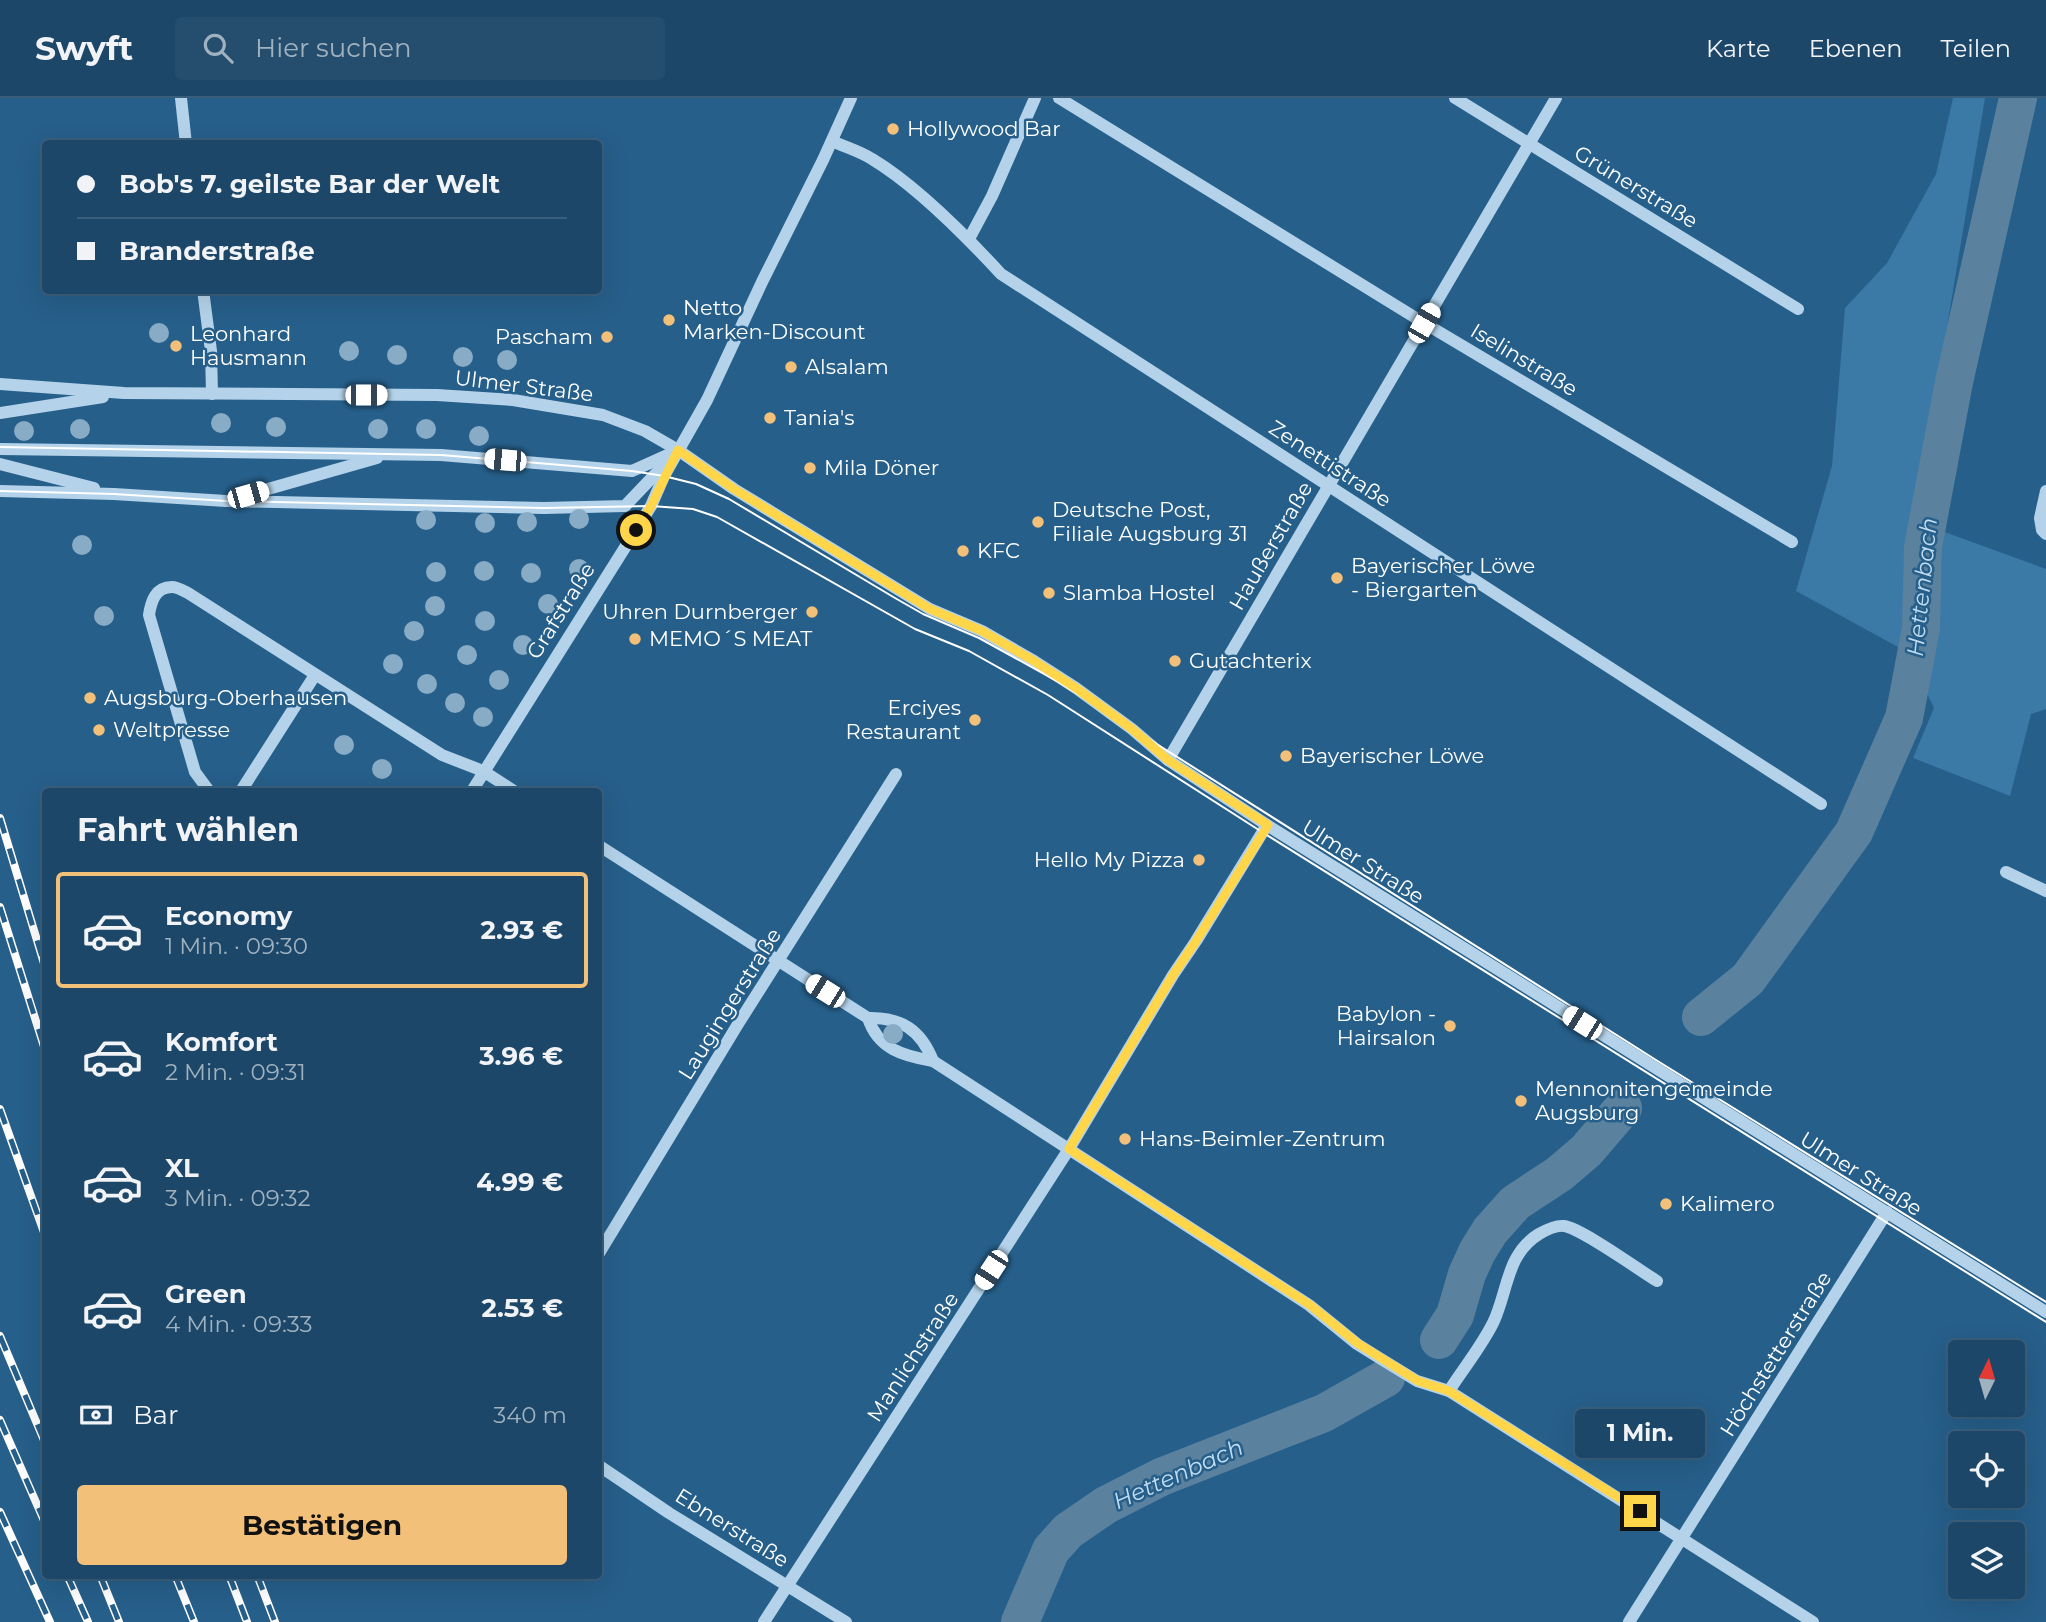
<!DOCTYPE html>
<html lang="de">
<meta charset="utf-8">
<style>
body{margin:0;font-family:Montserrat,sans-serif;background:#254e6e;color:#f1f3f6;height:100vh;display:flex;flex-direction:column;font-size:26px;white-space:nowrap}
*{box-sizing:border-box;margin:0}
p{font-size:23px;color:#a0b2c0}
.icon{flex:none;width:38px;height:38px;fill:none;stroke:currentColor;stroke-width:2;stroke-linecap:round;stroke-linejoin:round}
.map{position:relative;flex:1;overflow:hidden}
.panel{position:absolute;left:42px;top:690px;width:560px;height:791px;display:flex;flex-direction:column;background:#1c4768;border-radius:7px;box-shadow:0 7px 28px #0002,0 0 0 2px #3a5f7c}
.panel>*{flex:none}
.top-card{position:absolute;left:42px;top:42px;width:560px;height:154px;border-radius:7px;box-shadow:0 7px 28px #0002,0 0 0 2px #3a5f7c;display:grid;align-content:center;height:154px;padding:0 35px;background:#1c4768}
.needle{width:46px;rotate:5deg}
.fabs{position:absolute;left:1948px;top:1242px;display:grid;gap:14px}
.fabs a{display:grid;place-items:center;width:77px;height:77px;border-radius:7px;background:#1c4768;box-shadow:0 7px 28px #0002,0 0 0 2px #3a5f7c;font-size:35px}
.end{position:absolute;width:32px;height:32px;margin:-16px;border:9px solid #ffd54a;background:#111;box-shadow:0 0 0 4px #111}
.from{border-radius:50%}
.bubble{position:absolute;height:49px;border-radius:7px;background:#1c4768;box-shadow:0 7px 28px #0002,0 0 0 2px #3a5f7c;font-size:23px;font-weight:700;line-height:49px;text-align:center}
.car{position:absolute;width:21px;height:42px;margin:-21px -10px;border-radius:9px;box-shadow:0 0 5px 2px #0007;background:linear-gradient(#fff 24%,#345 0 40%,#fff 0 76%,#345 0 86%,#fff 0)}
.top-card b{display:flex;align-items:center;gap:24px;height:66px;font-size:26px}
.top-card b+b{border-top:2px solid #3a5f7c}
.top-card i{width:18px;height:18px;background:#f1f3f6}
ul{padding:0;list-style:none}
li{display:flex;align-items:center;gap:21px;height:116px;margin:0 14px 10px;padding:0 21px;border:4px solid transparent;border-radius:7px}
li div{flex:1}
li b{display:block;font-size:26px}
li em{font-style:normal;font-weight:700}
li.on{border-color:#f3c079}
li>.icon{width:63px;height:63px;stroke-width:1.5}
h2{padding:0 35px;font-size:32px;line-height:84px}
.pay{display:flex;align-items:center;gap:18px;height:77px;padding:0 35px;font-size:26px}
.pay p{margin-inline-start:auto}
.action{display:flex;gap:14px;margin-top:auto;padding:14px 35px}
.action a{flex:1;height:80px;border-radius:7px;background:#f3c079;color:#111;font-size:28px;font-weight:700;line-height:80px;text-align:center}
header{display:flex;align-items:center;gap:42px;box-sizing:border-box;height:98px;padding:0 35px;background:#1c4768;border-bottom:2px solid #3a5f7c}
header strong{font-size:33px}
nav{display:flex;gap:38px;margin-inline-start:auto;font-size:24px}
.search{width:490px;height:63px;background:#254e6e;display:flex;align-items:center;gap:18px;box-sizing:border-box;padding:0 24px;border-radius:7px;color:#a0b2c0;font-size:26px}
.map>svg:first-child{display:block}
.green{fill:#3b79a7}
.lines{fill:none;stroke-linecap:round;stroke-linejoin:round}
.canal{stroke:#5a819e;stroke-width:38}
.minor{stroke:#b4d3ea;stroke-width:12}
.tram{stroke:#fff;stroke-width:2}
.rail-casing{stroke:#fff;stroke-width:8}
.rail{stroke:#265f8a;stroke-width:5;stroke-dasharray:16;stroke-linecap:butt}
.tree{fill:#88abc6}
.route{stroke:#ffd54a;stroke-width:9}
.poi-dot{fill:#f3c079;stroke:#265f8a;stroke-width:2.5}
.labels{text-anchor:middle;stroke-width:5;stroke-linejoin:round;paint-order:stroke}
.poi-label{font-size:21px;fill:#fff;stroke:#265f8a;text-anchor:start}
.street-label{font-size:21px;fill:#fff;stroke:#265f8a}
.water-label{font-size:23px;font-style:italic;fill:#c0dcf1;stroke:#265f8a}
</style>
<header>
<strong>Swyft</strong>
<div class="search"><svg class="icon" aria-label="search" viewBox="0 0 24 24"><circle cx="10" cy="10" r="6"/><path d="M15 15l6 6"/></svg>Hier suchen</div>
<nav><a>Karte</a><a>Ebenen</a><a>Teilen</a></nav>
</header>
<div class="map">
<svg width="2046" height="1524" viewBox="0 0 2046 1524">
<rect width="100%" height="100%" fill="#265f8a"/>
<!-- green -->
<path class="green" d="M1953 0H1985L1919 398 1942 433 2046 471V611L2031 616 2010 698 1913 660 1934 610 1907 554 1796 493 1832 368 1845 210 1887 165 1936 76Z"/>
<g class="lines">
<!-- canal -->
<g class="canal">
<path d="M1701 919 1748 881 1854 734 1904 620 1921 530 1923 449 1954 284 2018 0"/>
<path d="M1439 1242 1455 1217 1467 1176 1477 1154 1490 1133 1515 1105 1559 1076 1586 1053 1623 1010"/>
<path d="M1020 1524 1051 1452 1068 1433 1106 1407 1161 1379 1324 1315 1386 1280"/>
</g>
<!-- minor -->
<g class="minor">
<path d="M181 0 186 46"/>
<path d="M1059 0 1424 225 1792 444"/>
<path d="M1455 0 1798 211"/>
<path d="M832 43C845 49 860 53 872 61 917 88 965 137 1001 176L1821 706"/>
<path d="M969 141 992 98 1035 0"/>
<path d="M203 192 211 253 212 296"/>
<path d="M0 286 124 295 437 297 513 302 603 317 645 333 678 352 734 391 930 511 982 533 1034 563 1076 590 1132 631 1168 662 1267 727 2046 1214"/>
<path d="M0 315 103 299"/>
<path d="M0 351 441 357 632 373 672 355"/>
<path d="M0 366 94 390"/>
<path d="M0 393 114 396 226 403 544 410 625 408 666 365"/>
<path d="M2046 393 2040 420 2042 432 2046 436"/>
<path d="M240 399 377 360"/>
<path d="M1168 662 1556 0"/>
<path d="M209 693 195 674 149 517C151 504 155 489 172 489 177 489 184 493 188 495L442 657 483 673 514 693"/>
<path d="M241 693 315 577"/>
<path d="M472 693 651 408 664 378 707 302 762 184 823 62 851 0"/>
<path d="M598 747 868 920C901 919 921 932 933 963"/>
<path d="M2006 774 2046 793"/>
<path d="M868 920C878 951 903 958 933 963L1309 1207 1357 1246 1381 1261 1417 1283 1449 1293 1813 1524"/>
<path d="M598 1157 738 926 896 676"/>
<path d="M1449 1293C1463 1271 1481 1249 1493 1225 1508 1194 1506 1156 1539 1136 1546 1132 1556 1127 1564 1128 1581 1130 1639 1172 1657 1183"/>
<path d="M598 1367 669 1415 846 1524"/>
<path d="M764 1524 1069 1051 1173 877 1196 843 1267 727"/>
<path d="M1629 1524 1887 1114"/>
</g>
<!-- tram -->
<g class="tram">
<path d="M0 349 441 357 632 373 664 378 696 386 729 401 895 500 923 516 979 540 1057 583 1656 962 2046 1204"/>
<path d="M0 393 114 396 226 403 544 410 651 408 693 411 717 419 915 531 969 553 1048 597 1262 734 2046 1224"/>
</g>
<defs>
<g id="rail">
<path d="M0 720 46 872"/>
<path d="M0 809 46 955"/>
<path d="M0 1011 46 1140"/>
<path d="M0 1238 46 1347"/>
<path d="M0 1322 46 1427"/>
<path d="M0 1414 50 1524"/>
<path d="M67 1477 88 1524"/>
<path d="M100 1477 119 1524"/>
<path d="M175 1477 194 1524"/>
<path d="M229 1477 247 1524"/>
<path d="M257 1477 275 1524"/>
</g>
</defs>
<!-- rail casing -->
<use href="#rail" class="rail-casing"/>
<!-- rail -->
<use href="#rail" class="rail"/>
</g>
<!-- trees -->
<g class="tree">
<circle cx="159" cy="235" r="10"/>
<circle cx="349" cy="253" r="10"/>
<circle cx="397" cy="257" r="10"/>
<circle cx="463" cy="259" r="10"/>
<circle cx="507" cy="262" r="10"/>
<circle cx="221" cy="325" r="10"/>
<circle cx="276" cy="329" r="10"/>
<circle cx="80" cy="331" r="10"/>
<circle cx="378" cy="331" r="10"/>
<circle cx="426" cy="331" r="10"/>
<circle cx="24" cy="333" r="10"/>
<circle cx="479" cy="338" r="10"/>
<circle cx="579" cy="421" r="10"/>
<circle cx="426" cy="422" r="10"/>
<circle cx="527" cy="424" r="10"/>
<circle cx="485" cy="425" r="10"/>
<circle cx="82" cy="447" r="10"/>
<circle cx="579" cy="471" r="10"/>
<circle cx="484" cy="473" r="10"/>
<circle cx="436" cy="474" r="10"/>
<circle cx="531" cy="475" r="10"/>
<circle cx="548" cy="506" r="10"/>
<circle cx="435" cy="508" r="10"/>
<circle cx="104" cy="518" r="10"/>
<circle cx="485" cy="523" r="10"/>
<circle cx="414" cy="533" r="10"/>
<circle cx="523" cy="547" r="10"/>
<circle cx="467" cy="557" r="10"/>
<circle cx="393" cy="566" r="10"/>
<circle cx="499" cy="582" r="10"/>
<circle cx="427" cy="586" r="10"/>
<circle cx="455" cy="605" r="10"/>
<circle cx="483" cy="619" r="10"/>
<circle cx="344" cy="647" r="10"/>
<circle cx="382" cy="671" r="10"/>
<circle cx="893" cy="936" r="10"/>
</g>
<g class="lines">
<!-- route -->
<path class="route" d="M636 432 651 408 678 352 734 391 930 511 982 533 1034 563 1076 590 1132 631 1168 662 1268 727 1196 843 1173 877 1069 1051 1310 1207 1357 1245 1418 1283 1449 1293 1640 1413"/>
</g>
<!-- markers -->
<g class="poi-dot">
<circle cx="893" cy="31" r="7"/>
<circle cx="669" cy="222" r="7"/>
<circle cx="607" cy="239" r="7"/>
<circle cx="176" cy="248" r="7"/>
<circle cx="791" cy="269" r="7"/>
<circle cx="770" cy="320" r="7"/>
<circle cx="810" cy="370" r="7"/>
<circle cx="1038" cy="424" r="7"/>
<circle cx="963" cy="453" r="7"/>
<circle cx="1337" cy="480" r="7"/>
<circle cx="1049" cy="495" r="7"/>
<circle cx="812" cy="514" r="7"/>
<circle cx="635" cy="541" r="7"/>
<circle cx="1175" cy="563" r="7"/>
<circle cx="90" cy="600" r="7"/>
<circle cx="975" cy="622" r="7"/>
<circle cx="99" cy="632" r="7"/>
<circle cx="1286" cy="658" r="7"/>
<circle cx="1199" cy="762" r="7"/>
<circle cx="1450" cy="928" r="7"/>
<circle cx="1521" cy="1003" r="7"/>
<circle cx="1125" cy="1041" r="7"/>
<circle cx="1666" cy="1106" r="7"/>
</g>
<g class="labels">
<!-- poi labels -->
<g class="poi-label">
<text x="907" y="38">Hollywood Bar</text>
<text x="683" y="217">Netto<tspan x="683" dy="24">Marken-Discount</tspan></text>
<text x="190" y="243">Leonhard<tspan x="190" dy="24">Hausmann</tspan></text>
<text x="593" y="246" text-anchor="end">Pascham</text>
<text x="805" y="276">Alsalam</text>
<text x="784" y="327">Tania's</text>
<text x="824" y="377">Mila Döner</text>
<text x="1052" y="419">Deutsche Post,<tspan x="1052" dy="24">Filiale Augsburg 31</tspan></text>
<text x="977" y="460">KFC</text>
<text x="1351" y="475">Bayerischer Löwe<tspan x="1351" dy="24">- Biergarten</tspan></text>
<text x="1063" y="502">Slamba Hostel</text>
<text x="798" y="521" text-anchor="end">Uhren Durnberger</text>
<text x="649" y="548">MEMO´S MEAT</text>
<text x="1189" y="570">Gutachterix</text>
<text x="104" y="607">Augsburg-Oberhausen</text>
<text x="961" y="617" text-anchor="end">Erciyes<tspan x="961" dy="24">Restaurant</tspan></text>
<text x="113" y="639">Weltpresse</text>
<text x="1300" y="665">Bayerischer Löwe</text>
<text x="1185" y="769" text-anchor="end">Hello My Pizza</text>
<text x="1436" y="923" text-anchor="end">Babylon -<tspan x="1436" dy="24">Hairsalon</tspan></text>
<text x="1535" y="998">Mennonitengemeinde<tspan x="1535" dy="24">Augsburg</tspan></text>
<text x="1139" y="1048">Hans-Beimler-Zentrum</text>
<text x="1680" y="1113">Kalimero</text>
</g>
<!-- street labels -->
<g class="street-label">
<text transform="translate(1636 89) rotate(31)" y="7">Grünerstraße</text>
<text transform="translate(1524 262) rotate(31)" y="7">Iselinstraße</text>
<text transform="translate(524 288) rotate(7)" y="7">Ulmer Straße</text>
<text transform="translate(1330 366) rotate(33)" y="7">Zenettistraße</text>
<text transform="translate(1271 448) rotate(-60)" y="7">Haußerstraße</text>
<text transform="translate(561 513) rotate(-58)" y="7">Grafstraße</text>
<text transform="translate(1363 764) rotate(32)" y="7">Ulmer Straße</text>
<text transform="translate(730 906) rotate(-58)" y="7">Laugingerstraße</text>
<text transform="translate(1861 1076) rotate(32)" y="7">Ulmer Straße</text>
<text transform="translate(1776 1256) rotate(-58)" y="7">Höchstetterstraße</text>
<text transform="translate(913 1259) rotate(-57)" y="7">Manlichstraße</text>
<text transform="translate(732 1430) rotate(32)" y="7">Ebnerstraße</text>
</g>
<!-- water labels -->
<g class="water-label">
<text transform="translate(1922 489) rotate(-84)" y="8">Hettenbach</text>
<text transform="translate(1178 1376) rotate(-24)" y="8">Hettenbach</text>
</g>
</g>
</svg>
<div class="fabs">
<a><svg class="needle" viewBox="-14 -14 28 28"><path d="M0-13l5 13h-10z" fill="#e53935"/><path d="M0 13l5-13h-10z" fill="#a0b2c0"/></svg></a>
<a><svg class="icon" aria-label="locate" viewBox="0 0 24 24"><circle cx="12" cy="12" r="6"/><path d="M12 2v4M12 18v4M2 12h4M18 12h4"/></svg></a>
<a><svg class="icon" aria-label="layers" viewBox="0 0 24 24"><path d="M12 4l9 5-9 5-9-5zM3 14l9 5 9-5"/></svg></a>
</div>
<i class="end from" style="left:636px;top:432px"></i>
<i class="end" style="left:1640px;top:1413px"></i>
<div class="bubble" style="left:1575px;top:1311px;width:130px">1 Min.</div>
<i class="car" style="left:1424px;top:225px;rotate:30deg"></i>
<i class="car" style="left:366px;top:297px;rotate:90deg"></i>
<i class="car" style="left:505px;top:362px;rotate:275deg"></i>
<i class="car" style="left:248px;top:397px;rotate:74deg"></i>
<i class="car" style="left:825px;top:893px;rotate:302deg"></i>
<i class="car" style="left:1582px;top:925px;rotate:302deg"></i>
<i class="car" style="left:991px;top:1172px;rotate:213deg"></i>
<div class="top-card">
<b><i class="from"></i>Bob's 7. geilste Bar der Welt</b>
<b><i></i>Branderstraße</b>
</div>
<section class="panel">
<h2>Fahrt wählen</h2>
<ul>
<li class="on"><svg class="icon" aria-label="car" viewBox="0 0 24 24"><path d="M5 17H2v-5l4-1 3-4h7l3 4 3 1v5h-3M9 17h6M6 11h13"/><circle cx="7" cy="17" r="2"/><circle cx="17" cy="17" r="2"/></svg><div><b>Economy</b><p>1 Min. · 09:30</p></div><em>2.93 €</em></li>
<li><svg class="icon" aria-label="car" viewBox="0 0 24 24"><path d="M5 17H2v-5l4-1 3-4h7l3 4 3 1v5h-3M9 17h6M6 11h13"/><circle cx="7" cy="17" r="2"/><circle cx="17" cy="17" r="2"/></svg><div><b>Komfort</b><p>2 Min. · 09:31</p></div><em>3.96 €</em></li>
<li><svg class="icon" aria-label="car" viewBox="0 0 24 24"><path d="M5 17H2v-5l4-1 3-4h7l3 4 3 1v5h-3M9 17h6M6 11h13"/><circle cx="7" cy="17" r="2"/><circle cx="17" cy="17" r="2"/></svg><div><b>XL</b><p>3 Min. · 09:32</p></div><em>4.99 €</em></li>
<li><svg class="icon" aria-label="car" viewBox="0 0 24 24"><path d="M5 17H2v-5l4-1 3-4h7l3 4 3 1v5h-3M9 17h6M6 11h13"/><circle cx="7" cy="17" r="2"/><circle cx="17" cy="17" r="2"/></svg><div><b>Green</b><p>4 Min. · 09:33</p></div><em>2.53 €</em></li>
</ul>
<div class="pay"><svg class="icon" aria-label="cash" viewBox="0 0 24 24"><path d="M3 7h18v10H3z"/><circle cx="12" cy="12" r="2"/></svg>Bar<p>340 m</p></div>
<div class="action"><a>Bestätigen</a></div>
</section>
</div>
